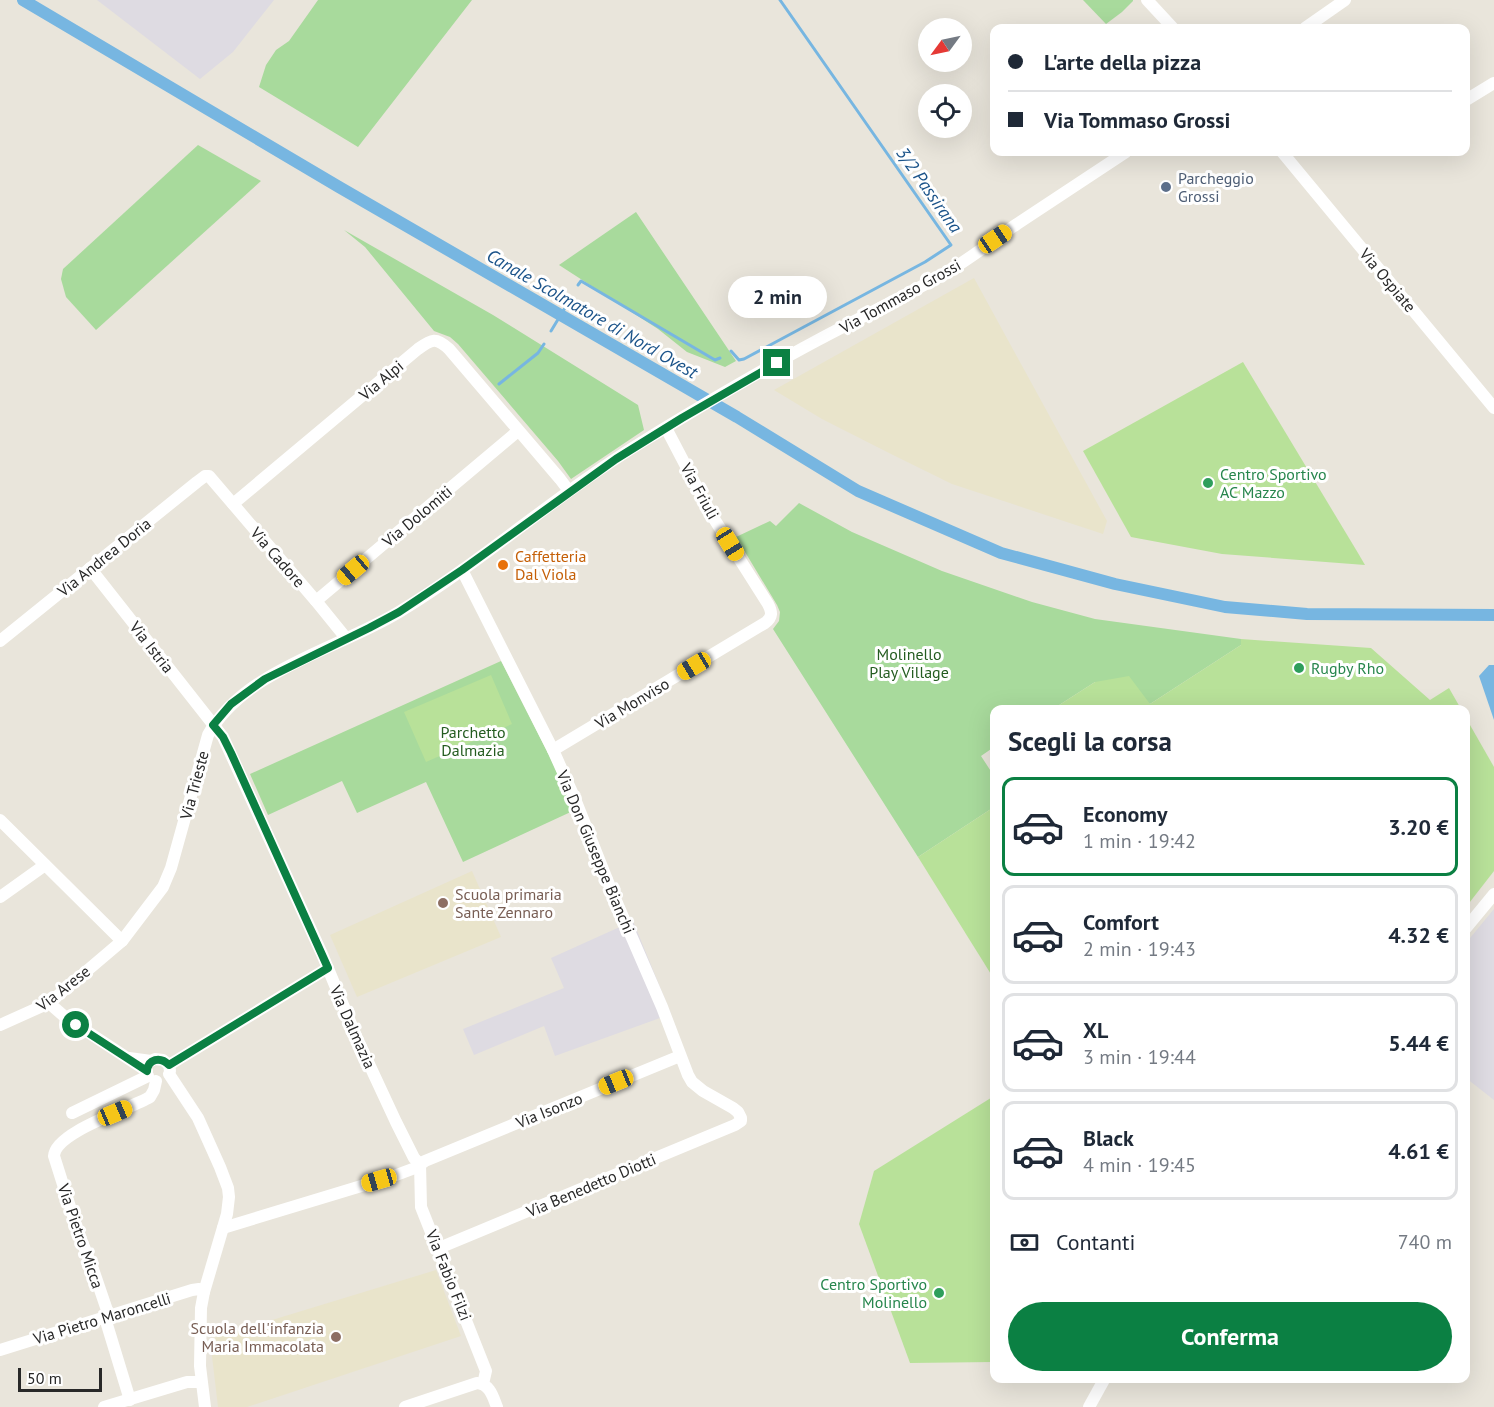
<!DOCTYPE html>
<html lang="it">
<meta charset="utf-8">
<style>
body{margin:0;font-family:"PT Sans",sans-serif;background:#f2f2f3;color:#1f2937;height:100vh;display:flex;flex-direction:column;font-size:22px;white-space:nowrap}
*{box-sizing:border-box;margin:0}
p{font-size:20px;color:#747a83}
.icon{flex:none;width:33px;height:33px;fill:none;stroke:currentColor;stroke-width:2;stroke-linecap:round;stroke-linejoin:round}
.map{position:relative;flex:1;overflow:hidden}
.sheet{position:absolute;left:990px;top:705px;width:480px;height:678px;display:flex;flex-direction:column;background:#fff;border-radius:12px;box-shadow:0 6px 24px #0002}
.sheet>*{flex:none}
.banner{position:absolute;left:990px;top:24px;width:480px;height:132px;border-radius:12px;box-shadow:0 6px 24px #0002;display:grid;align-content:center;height:132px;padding:0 18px;background:#fff}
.needle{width:39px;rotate:237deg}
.buttons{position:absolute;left:918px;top:18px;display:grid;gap:12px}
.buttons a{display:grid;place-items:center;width:54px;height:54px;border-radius:50%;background:#fff;box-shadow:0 6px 24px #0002;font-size:30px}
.scale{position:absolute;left:18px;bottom:15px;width:84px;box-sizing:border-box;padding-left:6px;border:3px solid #282828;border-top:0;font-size:16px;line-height:21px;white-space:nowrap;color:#282828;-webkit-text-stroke:4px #fff;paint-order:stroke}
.end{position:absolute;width:27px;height:27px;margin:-14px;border:8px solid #0b8043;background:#fff;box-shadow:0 0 0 3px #fff}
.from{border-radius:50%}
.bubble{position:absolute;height:42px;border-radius:21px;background:#fff;box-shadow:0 6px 24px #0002;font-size:20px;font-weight:800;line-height:42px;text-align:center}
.car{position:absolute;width:18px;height:36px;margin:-18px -9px;border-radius:8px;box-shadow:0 0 4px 2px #0007;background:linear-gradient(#f5c518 24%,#345 0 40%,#f5c518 0 76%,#345 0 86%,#f5c518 0)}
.banner b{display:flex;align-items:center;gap:21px;height:57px;font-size:22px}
.banner b+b{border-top:2px solid #e0e1e3}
.banner i{width:15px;height:15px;background:#1f2937}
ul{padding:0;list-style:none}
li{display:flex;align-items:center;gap:18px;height:99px;margin:0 12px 9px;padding:0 6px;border:3px solid #e0e1e3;border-radius:12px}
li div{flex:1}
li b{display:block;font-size:22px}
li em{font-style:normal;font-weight:800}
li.on{border-color:#0b8043}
li>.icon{width:54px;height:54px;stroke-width:1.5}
h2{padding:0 18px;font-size:27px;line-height:72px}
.pay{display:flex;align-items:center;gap:15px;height:66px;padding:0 18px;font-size:22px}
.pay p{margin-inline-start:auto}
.cta{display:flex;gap:12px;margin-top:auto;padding:12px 18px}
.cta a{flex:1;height:69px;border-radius:36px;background:#0b8043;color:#fff;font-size:24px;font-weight:800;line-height:69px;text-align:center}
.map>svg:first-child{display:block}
.industrial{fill:#dedbe2}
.education{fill:#e9e4cb}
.green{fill:#a8da9c}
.pitch{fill:#b8e199}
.water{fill:#77b6e1}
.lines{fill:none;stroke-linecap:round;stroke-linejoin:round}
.stream{stroke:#77b6e1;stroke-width:3}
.canal{stroke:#77b6e1;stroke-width:12}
.minor{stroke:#fff;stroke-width:12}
.route{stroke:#0b8043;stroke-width:8}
.service-dot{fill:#5c6f8a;stroke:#fff;stroke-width:2}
.leisure-dot{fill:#2e9e5b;stroke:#fff;stroke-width:2}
.food-dot{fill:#e8710a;stroke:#fff;stroke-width:2}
.education-dot{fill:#8d6e63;stroke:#fff;stroke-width:2}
.labels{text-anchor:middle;stroke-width:6;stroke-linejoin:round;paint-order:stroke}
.service-label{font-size:16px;fill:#4e5e75;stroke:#fff;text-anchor:start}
.street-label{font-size:16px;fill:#282828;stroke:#fff}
.leisure-label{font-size:16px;fill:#27864d;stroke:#fff;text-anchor:start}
.food-label{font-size:16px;fill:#c56008;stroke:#fff;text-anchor:start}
.park-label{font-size:16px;fill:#245c20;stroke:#fff}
.education-label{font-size:16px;fill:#785e54;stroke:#fff;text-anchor:start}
.water-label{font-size:18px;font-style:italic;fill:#1b5389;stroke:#fff}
</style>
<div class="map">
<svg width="1494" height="1407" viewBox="0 0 1494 1407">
<rect width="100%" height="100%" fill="#e9e5db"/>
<!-- industrial -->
<g class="industrial">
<path d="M97 0H274L233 52 200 79Z"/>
<path d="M1494 909V1100L1466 1078V943Z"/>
<path d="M633 921 671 1014 555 1056 544 1026 474 1055 463 1029 564 988 551 958Z"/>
</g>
<!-- education -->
<g class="education">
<path d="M974 278 1107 521 1103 534 952 484 891 454 822 419 774 390Z"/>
<path d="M472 871 501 937 357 997 330 935Z"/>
<path d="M436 1270 461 1336 247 1407H218L210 1339Z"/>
</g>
<!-- green -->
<g class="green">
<path d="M318 0H472L358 147 259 87 266 65 276 50 289 41Z"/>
<path d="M1083 0H1133V1L1122 12 1106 24Z"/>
<path d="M198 145 261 181 96 330 66 297 61 279 63 269Z"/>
<path d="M636 212 736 361 725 367 687 352 658 329 559 265Z"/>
<path d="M344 230 493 315 638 405 644 430 571 479 558 461 458 344 450 337 434 331 365 247Z"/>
<path d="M799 503 852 532 942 571 1032 602 1095 619 1241 639V645L1150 704 1095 682 1053 709 994 710V747L981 756 994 776V807L918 857 773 629 779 621 780 612 777 605 736 537 770 521 776 526Z"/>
<path d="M501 661 548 753 575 810 463 862 426 782 357 813 342 781 268 815 250 774Z"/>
</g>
<!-- pitch -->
<g class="pitch">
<path d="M1243 362 1358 553 1365 565 1222 554 1131 537 1083 451Z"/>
<path d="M1241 639 1371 648 1430 700 1449 688 1461 709H1053L1095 682 1129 676 1150 704 1241 645Z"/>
<path d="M491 675 512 724 426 762 404 712Z"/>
<path d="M1466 718 1494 767V871L1466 907Z"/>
<path d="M994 807V979L918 857Z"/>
<path d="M994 1096V1362L910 1363 859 1224 874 1171Z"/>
</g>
<!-- water -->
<path class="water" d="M1489 665H1494V720L1479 676Z"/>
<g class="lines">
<!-- stream -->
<g class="stream">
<path d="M578 285 581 281 715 360 720 358"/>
<path d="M551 331 571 298"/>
<path d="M731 351 739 360 744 359 925 262 951 245 780 0"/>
<path d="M499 384 538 353 544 344"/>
</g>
<!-- canal -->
<path class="canal" d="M23 0 339 187 737 417 858 491 1001 553 1115 584 1225 607 1307 614 1494 615"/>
<!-- minor -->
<g class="minor">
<path d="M1147 0 1173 28"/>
<path d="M1305 28 1345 0"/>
<path d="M1466 100 1494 83"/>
<path d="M1282 152 1494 408"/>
<path d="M233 504 418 349C432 339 436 337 449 349L560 479 569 491"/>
<path d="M90 568 223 737 322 954 356 1036 396 1122 414 1158 420 1164"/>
<path d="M316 601 518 431"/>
<path d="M0 641 197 482 205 476H209L316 601 346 638"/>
<path d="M553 750 765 623C773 617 772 612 768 604L711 514 666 428"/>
<path d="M0 820 122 941"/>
<path d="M0 897 45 865"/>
<path d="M1466 928 1494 894"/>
<path d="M49 1003 65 1017 147 1071"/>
<path d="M0 1025 49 1003 122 941 163 887 171 868 208 735C244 670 338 649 399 612 483 561 557 494 642 442 699 407 758 372 818 340 861 317 906 296 949 271 972 257 994 240 1017 224 1053 200 1090 176 1126 152"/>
<path d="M129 1058 151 1061 155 1059 163 1060 169 1065 170 1071"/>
<path d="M169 1065 328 968"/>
<path d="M169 1074 198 1118 220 1167 228 1188 229 1197 227 1214 204 1292 201 1308 200 1366 205 1407"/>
<path d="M72 1113 148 1076"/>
<path d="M420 1164 421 1207 486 1371 483 1384"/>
<path d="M223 1228 391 1177 415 1168 425 1161 680 1056"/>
<path d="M439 1248 735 1125 741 1121V1118L738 1112 733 1108 703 1091 692 1082 688 1075 662 1007 610 887 575 799 553 750 462 570"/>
<path d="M109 1316 93 1269 78 1232 54 1156C55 1132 130 1109 150 1097L154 1090 156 1081"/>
<path d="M105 1318 130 1400"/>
<path d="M0 1350 192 1290 199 1289 204 1292"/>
<path d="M104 1407 187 1382H201"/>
<path d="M405 1407 477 1383C490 1384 493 1397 497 1407"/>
<path d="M1089 1407 1105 1378"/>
</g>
</g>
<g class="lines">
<!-- route -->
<path class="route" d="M76 1025 147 1071C148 1059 160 1056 169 1065L328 968 231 753 223 737 213 725 231 704 265 679 369 628 399 612 462 570 616 459 682 418 777 363"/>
</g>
<!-- markers -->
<circle class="service-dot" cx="1166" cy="187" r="6"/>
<g class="leisure-dot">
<circle cx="1208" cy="483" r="6"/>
<circle cx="1299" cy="668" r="6"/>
<circle cx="939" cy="1293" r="6"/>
</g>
<circle class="food-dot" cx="503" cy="565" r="6"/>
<g class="education-dot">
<circle cx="443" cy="903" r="6"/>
<circle cx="336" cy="1337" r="6"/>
</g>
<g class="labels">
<!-- service labels -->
<g class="service-label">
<text x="1178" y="184">Parcheggio<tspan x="1178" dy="18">Grossi</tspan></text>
</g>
<!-- street labels -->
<g class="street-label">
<text transform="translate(1388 280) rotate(50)" y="6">Via Ospiate</text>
<text transform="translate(900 296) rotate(-29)" y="6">Via Tommaso Grossi</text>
<text transform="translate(381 380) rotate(-40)" y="6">Via Alpi</text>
<text transform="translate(700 491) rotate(61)" y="6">Via Friuli</text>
<text transform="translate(417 516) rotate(-40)" y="6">Via Dolomiti</text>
<text transform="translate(104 557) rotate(-39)" y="6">Via Andrea Doria</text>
<text transform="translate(278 557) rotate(49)" y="6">Via Cadore</text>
<text transform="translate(152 647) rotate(52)" y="6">Via Istria</text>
<text transform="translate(632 703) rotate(-31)" y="6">Via Monviso</text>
<text transform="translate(194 785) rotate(-75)" y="6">Via Trieste</text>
<text transform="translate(596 852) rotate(67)" y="6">Via Don Giuseppe Bianchi</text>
<text transform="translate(63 988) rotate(-38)" y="6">Via Arese</text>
<text transform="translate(353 1027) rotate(66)" y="6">Via Dalmazia</text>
<text transform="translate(549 1110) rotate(-22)" y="6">Via Isonzo</text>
<text transform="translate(591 1185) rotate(-23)" y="6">Via Benedetto Diotti</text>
<text transform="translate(81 1236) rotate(71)" y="6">Via Pietro Micca</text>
<text transform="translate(449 1275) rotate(68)" y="6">Via Fabio Filzi</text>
<text transform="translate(102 1318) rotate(-17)" y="6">Via Pietro Maroncelli</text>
</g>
<!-- leisure labels -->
<g class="leisure-label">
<text x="1220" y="480">Centro Sportivo<tspan x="1220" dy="18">AC Mazzo</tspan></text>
<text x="1311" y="674">Rugby Rho</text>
<text x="927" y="1290" text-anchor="end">Centro Sportivo<tspan x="927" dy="18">Molinello</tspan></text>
</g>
<!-- food labels -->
<g class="food-label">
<text x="515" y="562">Caffetteria<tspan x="515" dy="18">Dal Viola</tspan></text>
</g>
<!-- park labels -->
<g class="park-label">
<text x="909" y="660">Molinello<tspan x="909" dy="18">Play Village</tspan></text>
<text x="473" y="738">Parchetto<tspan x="473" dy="18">Dalmazia</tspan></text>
</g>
<!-- education labels -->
<g class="education-label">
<text x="455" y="900">Scuola primaria<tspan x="455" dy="18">Sante Zennaro</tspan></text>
<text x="324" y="1334" text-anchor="end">Scuola dell'infanzia<tspan x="324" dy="18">Maria Immacolata</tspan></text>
</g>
<!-- water labels -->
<g class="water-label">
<text transform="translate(929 190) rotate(55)" y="6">3/2 Passirana</text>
<text transform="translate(592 314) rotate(30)" y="6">Canale Scolmatore di Nord Ovest</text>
</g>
</g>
</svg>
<div class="buttons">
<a><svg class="needle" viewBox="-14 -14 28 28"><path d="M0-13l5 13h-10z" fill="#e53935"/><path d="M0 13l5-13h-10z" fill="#747a83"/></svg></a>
<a><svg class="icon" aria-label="locate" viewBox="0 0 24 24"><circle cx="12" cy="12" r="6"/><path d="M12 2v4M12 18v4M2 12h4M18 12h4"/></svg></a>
</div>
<div class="scale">50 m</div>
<i class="end from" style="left:76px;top:1025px"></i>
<i class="end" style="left:777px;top:363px"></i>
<div class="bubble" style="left:728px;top:276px;width:99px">2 min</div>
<i class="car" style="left:995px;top:239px;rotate:56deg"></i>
<i class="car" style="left:730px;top:544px;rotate:148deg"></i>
<i class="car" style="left:353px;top:570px;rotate:230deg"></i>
<i class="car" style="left:694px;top:666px;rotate:239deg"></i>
<i class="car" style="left:616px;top:1082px;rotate:248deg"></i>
<i class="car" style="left:115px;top:1113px;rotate:67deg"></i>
<i class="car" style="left:379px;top:1180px;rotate:254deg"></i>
<div class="banner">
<b><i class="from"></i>L'arte della pizza</b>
<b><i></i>Via Tommaso Grossi</b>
</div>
<section class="sheet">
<h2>Scegli la corsa</h2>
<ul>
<li class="on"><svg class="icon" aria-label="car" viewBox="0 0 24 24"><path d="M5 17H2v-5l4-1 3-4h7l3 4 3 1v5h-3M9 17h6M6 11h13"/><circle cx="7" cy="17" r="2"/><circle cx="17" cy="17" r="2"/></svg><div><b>Economy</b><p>1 min · 19:42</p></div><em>3.20 €</em></li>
<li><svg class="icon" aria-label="car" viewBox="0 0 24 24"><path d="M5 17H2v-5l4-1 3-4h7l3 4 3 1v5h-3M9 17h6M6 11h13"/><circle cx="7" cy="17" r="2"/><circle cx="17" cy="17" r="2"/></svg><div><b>Comfort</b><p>2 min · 19:43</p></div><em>4.32 €</em></li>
<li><svg class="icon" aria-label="car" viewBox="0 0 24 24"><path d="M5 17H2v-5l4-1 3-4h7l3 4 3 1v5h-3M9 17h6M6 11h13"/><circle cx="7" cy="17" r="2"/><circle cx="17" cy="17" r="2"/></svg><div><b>XL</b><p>3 min · 19:44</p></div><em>5.44 €</em></li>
<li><svg class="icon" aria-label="car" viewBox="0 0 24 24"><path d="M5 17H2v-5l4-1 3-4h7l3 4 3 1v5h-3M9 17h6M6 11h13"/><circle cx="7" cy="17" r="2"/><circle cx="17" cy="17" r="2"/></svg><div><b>Black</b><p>4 min · 19:45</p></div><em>4.61 €</em></li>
</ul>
<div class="pay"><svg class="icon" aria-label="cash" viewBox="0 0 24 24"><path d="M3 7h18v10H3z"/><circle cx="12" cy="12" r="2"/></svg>Contanti<p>740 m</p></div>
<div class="cta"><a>Conferma</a></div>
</section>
</div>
